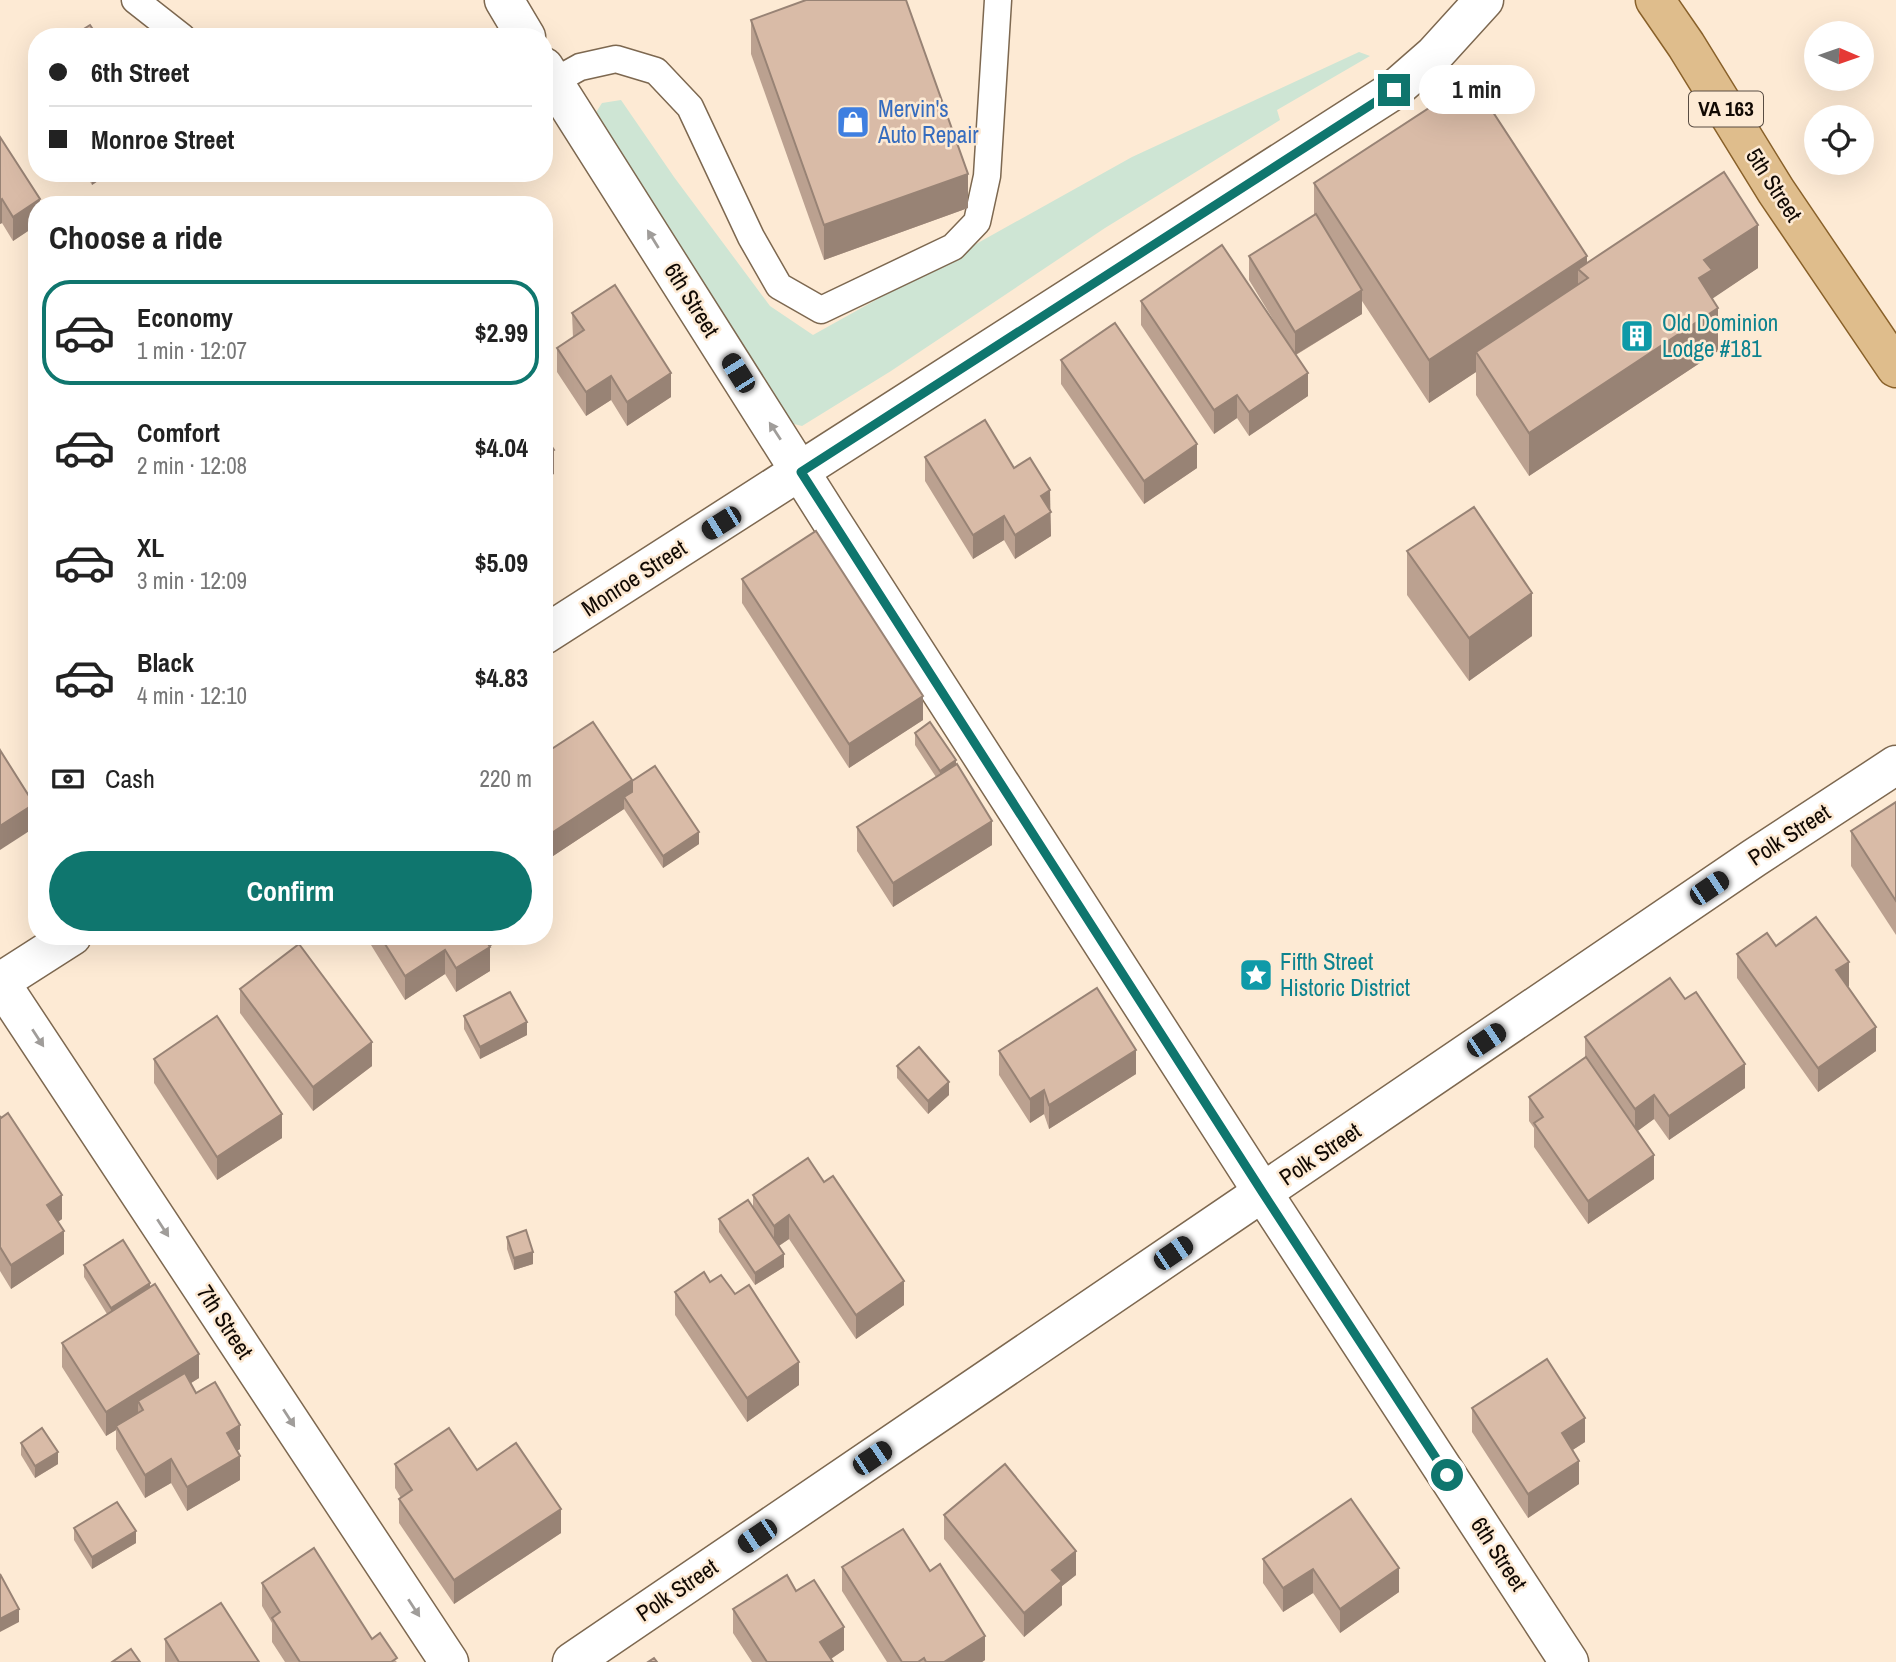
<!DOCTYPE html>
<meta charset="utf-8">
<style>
body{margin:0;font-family:"Archivo Narrow",sans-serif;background:#f6f6f6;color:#222;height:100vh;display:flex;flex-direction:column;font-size:26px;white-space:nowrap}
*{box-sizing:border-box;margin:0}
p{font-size:23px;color:#767676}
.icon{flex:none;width:38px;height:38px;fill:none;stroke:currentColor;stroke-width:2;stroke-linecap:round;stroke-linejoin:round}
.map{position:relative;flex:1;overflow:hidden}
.drawer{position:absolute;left:28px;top:196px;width:525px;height:749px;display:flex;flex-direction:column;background:#fff;border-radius:28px;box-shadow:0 7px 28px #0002}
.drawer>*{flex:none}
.hud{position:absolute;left:28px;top:28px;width:525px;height:154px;border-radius:28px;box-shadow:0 7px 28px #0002;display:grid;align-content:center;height:154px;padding:0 21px;background:#fff}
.needle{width:46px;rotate:92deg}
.fabs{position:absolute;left:1804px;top:21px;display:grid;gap:14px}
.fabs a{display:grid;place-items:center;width:70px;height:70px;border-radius:50%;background:#fff;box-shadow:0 7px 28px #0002;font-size:35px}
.end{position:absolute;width:32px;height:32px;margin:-16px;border:9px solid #0f766e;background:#fff;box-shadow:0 0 0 4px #fff}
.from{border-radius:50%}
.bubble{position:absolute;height:49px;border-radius:24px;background:#fff;box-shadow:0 7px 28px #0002;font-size:23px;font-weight:800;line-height:49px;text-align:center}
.car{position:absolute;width:21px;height:42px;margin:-21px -10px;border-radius:9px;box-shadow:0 0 5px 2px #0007;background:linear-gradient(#222 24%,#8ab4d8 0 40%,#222 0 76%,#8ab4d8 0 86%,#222 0)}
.hud b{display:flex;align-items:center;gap:24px;height:66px;font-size:26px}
.hud b+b{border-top:2px solid #e0e0e0}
.hud i{width:18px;height:18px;background:#222}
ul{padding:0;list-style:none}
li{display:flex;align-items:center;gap:21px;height:105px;margin:0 14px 10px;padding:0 7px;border:4px solid transparent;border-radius:28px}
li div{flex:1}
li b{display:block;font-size:26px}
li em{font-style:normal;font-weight:800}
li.on{border-color:#0f766e}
li>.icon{width:63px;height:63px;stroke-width:1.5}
h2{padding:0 21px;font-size:32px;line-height:84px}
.pay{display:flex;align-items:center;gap:18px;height:77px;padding:0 21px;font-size:26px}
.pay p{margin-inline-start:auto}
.primary-button{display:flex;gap:14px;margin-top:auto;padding:14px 21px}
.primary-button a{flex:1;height:80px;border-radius:42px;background:#0f766e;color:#fff;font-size:28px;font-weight:800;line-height:80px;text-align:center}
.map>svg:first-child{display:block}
.green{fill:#cee5d4}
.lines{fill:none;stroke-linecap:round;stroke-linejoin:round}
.lane-casing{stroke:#7d6850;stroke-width:29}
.street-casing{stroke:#7d6850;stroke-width:41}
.primary-casing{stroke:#89612a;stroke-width:41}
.lane{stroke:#fff;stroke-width:26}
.street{stroke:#fff;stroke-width:38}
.primary{stroke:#dfbd8c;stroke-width:38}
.wall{fill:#bba190}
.shaded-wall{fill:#988375}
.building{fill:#d9bba7;stroke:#988375;stroke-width:2}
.oneway{fill:#a09d9a}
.route{stroke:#0f766e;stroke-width:9}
.labels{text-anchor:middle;stroke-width:5;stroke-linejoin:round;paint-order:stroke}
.shield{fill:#fdead4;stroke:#584c42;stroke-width:2}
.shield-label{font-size:21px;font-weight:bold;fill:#110903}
.shop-label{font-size:23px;fill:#366cbe;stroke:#fdead4;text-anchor:start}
.street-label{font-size:23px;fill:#110903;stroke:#fdead4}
.culture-label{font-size:23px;fill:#0d838f;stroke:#fdead4;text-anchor:start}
</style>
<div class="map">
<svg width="1896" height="1662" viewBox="0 0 1896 1662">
<rect width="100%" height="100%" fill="#fdead4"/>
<!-- green -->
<path class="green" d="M1359 52 1370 56 1277 110 1280 120 1105 228 891 371 802 426 790 423 593 117 602 103 621 100 674 177 770 306 813 335 1132 157Z"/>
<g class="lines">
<defs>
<g id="lane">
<path d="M135 0 182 37"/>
<path d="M553 82 580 67 616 59 656 71 690 107 751 237 779 286 821 310 953 247 977 222 987 176 998 0"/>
</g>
<g id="street">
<path d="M504 0 526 37"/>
<path d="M544 67 830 519 1263 1193 1569 1662"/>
<path d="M544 635 1394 90 1434 55 1484 0"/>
<path d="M0 982 449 1662"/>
<path d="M0 982 72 936"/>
<path d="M572 1662 1754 858 1896 765"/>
</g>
<path id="primary" d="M1655 0 1686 45 1776 191 1896 368"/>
</defs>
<!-- lane casing -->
<use href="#lane" class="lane-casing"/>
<!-- street casing -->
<use href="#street" class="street-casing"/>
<!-- primary casing -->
<use href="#primary" class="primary-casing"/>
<!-- lane -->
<use href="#lane" class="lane"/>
<!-- street -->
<use href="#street" class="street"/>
<!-- primary -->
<use href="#primary" class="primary"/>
</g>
<!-- wall -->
<g class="wall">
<path d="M751 20 968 208 824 260 751 54Z"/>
<path d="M0 137 40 205H37V225L13 241 2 223 0 224Z"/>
<path d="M85 173H110L92 185Z"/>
<path d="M1314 183 1587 263 1758 268 1712 298 1718 351 1529 476 1476 395V372L1429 403 1362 301V314L1296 355 1308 396 1249 436 1237 418 1214 434 1141 325V301L1280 331 1249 280V256L1314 216Z"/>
<path d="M572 313 671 397 627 426 611 400 586 416 557 372V348L573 338Z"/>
<path d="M1061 360 1197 468 1144 504 1061 384Z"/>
<path d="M925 457 1014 468 1050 511 1051 536 1015 559 1004 540 973 559 925 481Z"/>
<path d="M1407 551 1532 636 1469 681 1407 595Z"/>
<path d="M742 579 923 720 849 768 742 603Z"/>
<path d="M915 733 956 765 992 845 893 907 857 851V827L936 777 915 745Z"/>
<path d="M544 754 632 781 699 844 663 868 624 809 544 862Z"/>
<path d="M1896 802V935L1851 866V831Z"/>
<path d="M371 936H504V937L489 947 490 971 456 992 445 974 405 1000 371 945Z"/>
<path d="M1776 946 1849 986 1848 987 1876 1051 1818 1092 1737 978V954Z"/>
<path d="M240 989 372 1066 313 1111 240 1013Z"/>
<path d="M464 1016 527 1035 480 1059 464 1029Z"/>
<path d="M1585 1037 1745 1088 1669 1140 1654 1119 1637 1131 1654 1179 1588 1224 1534 1147V1128L1529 1121V1097L1585 1058Z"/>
<path d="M999 1051 1136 1074 1049 1129 1044 1114 1030 1123 999 1075Z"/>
<path d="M154 1059 282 1138 217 1180 154 1083Z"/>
<path d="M897 1066 949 1095 928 1114 897 1078Z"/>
<path d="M0 1116 62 1219 58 1222 64 1254 11 1289 0 1271Z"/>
<path d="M808 1158 904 1305 856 1339 789 1239 779 1246 784 1267 755 1285 719 1232V1219L753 1207V1195Z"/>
<path d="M507 1237 533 1264 514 1270 507 1249Z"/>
<path d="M84 1265 150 1287 199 1378 191 1383 196 1393 240 1449 237 1451 240 1480 187 1511 171 1483 145 1498 116 1449V1430L106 1436 62 1367V1343L107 1314 84 1277Z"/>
<path d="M710 1282 799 1385 747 1422 675 1315V1292Z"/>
<path d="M1472 1408 1585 1442 1572 1450 1579 1484 1528 1518 1472 1432Z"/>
<path d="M21 1443 58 1464 35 1478 21 1455Z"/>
<path d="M395 1464 477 1470 561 1533 454 1604 399 1523V1499L401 1498 395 1488Z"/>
<path d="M1351 1499 1399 1592 1340 1633 1313 1593 1283 1612 1263 1583V1559Z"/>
<path d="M944 1515 1076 1575 1062 1586V1605L1024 1637 944 1539Z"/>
<path d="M74 1528 136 1543 92 1569 74 1540Z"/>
<path d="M842 1567 985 1660 982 1662H887L842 1591Z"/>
<path d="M262 1583 372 1639 397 1662H285L272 1642V1623L262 1606Z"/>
<path d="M796 1591 844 1650 831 1659 833 1662H752L733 1633V1609Z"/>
<path d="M165 1639 259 1662H165Z"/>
</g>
<!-- shaded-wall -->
<g class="shaded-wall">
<path d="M92 173H110L92 185Z"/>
<path d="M968 174V208L824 260V225Z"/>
<path d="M2 199V223L0 224V201Z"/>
<path d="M40 199V205H37V225L13 241V217Z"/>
<path d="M1758 225V268L1712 299 1718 308V351L1529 476V433L1699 278 1704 260Z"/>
<path d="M1587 256V277L1578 269V305L1476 352V372L1429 403V360Z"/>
<path d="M1362 290V314L1295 355V332Z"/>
<path d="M671 373V397L627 426V402Z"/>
<path d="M1308 373V396L1249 436V412Z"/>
<path d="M611 376V400L586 416V392Z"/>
<path d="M1237 395V418L1214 434V410Z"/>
<path d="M1197 444V468L1144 504V481Z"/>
<path d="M554 450V474L544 480V456Z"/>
<path d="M1050 490 1051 536 1015 559V535L1041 496Z"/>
<path d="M1004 516V540L973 559V535Z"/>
<path d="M1532 593V636L1469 681V638Z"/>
<path d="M923 696V720L849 768V744Z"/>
<path d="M956 760V772L940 783V771Z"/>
<path d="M632 780V804L624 797V809L544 862V838Z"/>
<path d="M34 804V828L0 850V826Z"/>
<path d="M992 821V845L893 907V883Z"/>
<path d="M699 832V844L663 868V856Z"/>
<path d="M479 936H504V937L479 954Z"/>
<path d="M490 947V971L456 992V968Z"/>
<path d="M445 950V974L405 1000V976Z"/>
<path d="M1849 962V986L1836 994V970Z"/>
<path d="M527 1022V1035L480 1059V1047Z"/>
<path d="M1876 1027V1051L1818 1092V1068Z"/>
<path d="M372 1042V1066L313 1111V1087Z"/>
<path d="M1136 1050V1074L1049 1129V1105Z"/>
<path d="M1745 1064V1088L1669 1140V1116Z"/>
<path d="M949 1082V1095L928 1114V1101Z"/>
<path d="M1044 1090V1114L1030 1123V1099Z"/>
<path d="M1654 1095V1119L1635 1133V1109Z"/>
<path d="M282 1114V1138L217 1180V1157Z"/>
<path d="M1654 1155V1179L1588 1224V1201Z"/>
<path d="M62 1195V1219L47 1229V1205Z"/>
<path d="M789 1215V1239L774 1249V1226Z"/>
<path d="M64 1231V1254L11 1289V1265Z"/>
<path d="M533 1252V1264L514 1270V1258Z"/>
<path d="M784 1254V1267L755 1285V1273Z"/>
<path d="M904 1281V1305L856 1339V1315Z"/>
<path d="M150 1283V1295L111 1320V1308Z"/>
<path d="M199 1354V1378L143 1413V1410L138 1401V1416L116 1426V1430L106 1436V1412Z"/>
<path d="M799 1362V1385L747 1422V1398Z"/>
<path d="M1585 1418V1442L1562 1457V1433Z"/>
<path d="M240 1425V1449L227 1457V1433Z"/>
<path d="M58 1452V1464L35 1478V1466Z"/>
<path d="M240 1456V1480L187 1511V1487Z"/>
<path d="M171 1459V1483L145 1498V1475Z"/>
<path d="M1579 1461V1484L1528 1518V1494Z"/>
<path d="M561 1509V1533L454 1604V1580Z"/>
<path d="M136 1531V1543L92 1569V1557Z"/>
<path d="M1076 1551V1575L1062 1586V1605L1024 1637V1613L1052 1570Z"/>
<path d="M1399 1568V1592L1340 1633V1609Z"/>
<path d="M1313 1569V1593L1283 1612V1588Z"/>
<path d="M19 1609V1622L0 1632V1619Z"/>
<path d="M844 1627V1650L826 1662 820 1642Z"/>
<path d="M985 1636V1660L982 1662H944Z"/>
</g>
<!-- building -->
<g class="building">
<path d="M806 0H906L968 174 824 225 751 20Z"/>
<path d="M90 25 98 37H71Z"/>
<path d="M1472 80 1587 256 1429 360 1314 183Z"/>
<path d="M0 137 40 199 13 217 2 199 0 201Z"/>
<path d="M1724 172 1758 225 1704 260 1712 270 1699 278 1718 308 1529 433 1476 352 1588 278 1578 269Z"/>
<path d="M1316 214 1362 290 1295 332 1249 256Z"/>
<path d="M1222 245 1308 373 1249 412 1237 395 1214 410 1141 301Z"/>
<path d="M615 285 671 373 627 402 611 376 586 392 557 348 584 330 572 313Z"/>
<path d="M1115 323 1197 444 1144 481 1061 360Z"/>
<path d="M985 420 1014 468 1030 458 1050 490 1041 496 1051 512 1015 535 1004 516 973 535 925 457Z"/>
<path d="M544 435 554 450 544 456Z"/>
<path d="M1474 507 1532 593 1469 638 1407 551Z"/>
<path d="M816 531 923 696 849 744 742 579Z"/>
<path d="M593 722 632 780 544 838V754Z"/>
<path d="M930 722 956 760 940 771 915 733Z"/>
<path d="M0 750 34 804 0 826Z"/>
<path d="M957 764 992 821 893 883 857 827Z"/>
<path d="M655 766 699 832 663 856 624 797 632 792V781Z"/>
<path d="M1896 802V901L1851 831Z"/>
<path d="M1816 917 1849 962 1836 970 1876 1027 1818 1068 1737 954 1767 933 1776 946Z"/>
<path d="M380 936H483L490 947 456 968 445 950 405 976Z"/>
<path d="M299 944 372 1042 313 1087 240 989Z"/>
<path d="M1670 978 1685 999 1696 992 1745 1064 1669 1116 1654 1095 1635 1109 1585 1037Z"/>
<path d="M1097 988 1136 1050 1049 1105 1044 1090 1030 1099 999 1051Z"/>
<path d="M510 992 527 1022 480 1047 464 1016Z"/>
<path d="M217 1016 282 1114 217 1157 154 1059Z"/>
<path d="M919 1047 949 1082 928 1101 897 1066Z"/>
<path d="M1586 1057 1654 1155 1588 1201 1534 1123 1543 1117 1529 1097Z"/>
<path d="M8 1113 62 1195 47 1205 64 1231 11 1265 0 1247V1116L1 1118Z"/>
<path d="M808 1158 824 1182 833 1176 904 1281 856 1315 789 1215 774 1226 753 1195Z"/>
<path d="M748 1200 784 1254 755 1273 719 1219Z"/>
<path d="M526 1230 533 1252 514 1258 507 1237Z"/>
<path d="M123 1240 150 1283 111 1308 84 1265Z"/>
<path d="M704 1272 710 1282 721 1275 735 1294 749 1285 799 1362 747 1398 675 1292Z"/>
<path d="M155 1284 199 1354 106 1412 62 1343Z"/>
<path d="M1547 1359 1585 1418 1562 1433 1579 1461 1528 1494 1472 1408Z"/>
<path d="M185 1373 196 1393 215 1382 240 1425 227 1433 240 1456 187 1487 171 1459 145 1475 116 1426 143 1410 138 1401Z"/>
<path d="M42 1428 58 1452 35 1466 21 1443Z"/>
<path d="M449 1428 477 1470 516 1443 561 1509 454 1580 399 1499 412 1490 395 1464Z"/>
<path d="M1005 1464 1076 1551 1052 1570 1062 1581 1024 1613 944 1515Z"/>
<path d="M1351 1499 1399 1568 1340 1609 1313 1569 1283 1588 1263 1559Z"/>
<path d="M117 1502 136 1531 92 1557 74 1528Z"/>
<path d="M903 1529 930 1571 940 1564 985 1636 944 1662H926L924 1658 918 1662H902L842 1567Z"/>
<path d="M314 1548 372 1639 380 1633 397 1658 391 1662H300L272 1618 280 1612 262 1583Z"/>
<path d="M0 1574 19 1609 0 1619Z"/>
<path d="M787 1575 796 1591 814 1580 844 1627 820 1642 833 1662H767L733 1609Z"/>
<path d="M221 1603 259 1662H179L165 1639Z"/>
<path d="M131 1649 140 1662H112Z"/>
<path d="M654 1658 657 1662H648Z"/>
</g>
<!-- one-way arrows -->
<defs><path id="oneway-solid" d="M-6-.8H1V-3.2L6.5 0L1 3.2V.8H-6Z" transform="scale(1.75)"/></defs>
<g class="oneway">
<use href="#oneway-solid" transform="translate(653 239) rotate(-122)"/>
<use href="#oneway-solid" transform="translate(775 431) rotate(-123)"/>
<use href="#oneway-solid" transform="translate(38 1038) rotate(57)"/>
<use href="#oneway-solid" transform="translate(163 1228) rotate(57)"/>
<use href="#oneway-solid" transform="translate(289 1418) rotate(57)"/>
<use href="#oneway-solid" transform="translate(414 1608) rotate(57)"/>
</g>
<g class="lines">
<!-- route -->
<path class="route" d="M1394 90 801 472 1263 1193 1447 1475"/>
</g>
<!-- icons -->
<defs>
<symbol id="shop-square" viewBox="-11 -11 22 22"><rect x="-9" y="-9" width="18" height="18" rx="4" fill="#3f7fe0" stroke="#fdead4"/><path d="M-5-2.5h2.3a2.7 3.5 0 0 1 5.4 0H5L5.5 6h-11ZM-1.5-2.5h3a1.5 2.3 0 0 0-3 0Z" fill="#fff"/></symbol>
<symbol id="building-square" viewBox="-11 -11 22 22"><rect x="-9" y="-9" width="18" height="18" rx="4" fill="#0f9aa8" stroke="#fdead4"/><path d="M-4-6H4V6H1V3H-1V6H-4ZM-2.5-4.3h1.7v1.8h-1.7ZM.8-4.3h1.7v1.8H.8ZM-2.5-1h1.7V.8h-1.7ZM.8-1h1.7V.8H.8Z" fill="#fff"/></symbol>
<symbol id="sight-square" viewBox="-11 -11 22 22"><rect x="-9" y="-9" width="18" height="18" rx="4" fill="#0f9aa8" stroke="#fdead4"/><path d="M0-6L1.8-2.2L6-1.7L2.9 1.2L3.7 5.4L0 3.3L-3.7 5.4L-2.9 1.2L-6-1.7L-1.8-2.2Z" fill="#fff"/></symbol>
</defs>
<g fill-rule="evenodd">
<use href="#shop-square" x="834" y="103" width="38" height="38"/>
<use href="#building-square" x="1618" y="317" width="38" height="38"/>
<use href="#sight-square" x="1237" y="956" width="38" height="38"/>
</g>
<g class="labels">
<!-- shield labels -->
<rect class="shield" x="1689" y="91.5" width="74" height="35" rx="5"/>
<g class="shield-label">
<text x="1726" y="116">VA 163</text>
</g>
<!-- shop labels -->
<g class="shop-label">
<text x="878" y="117">Mervin's<tspan x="878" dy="26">Auto Repair</tspan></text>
</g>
<!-- street labels -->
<g class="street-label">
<text transform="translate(1774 185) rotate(57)" y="8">5th Street</text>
<text transform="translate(692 300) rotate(58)" y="8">6th Street</text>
<text transform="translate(634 578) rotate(-33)" y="8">Monroe Street</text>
<text transform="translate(1789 835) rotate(-33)" y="8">Polk Street</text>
<text transform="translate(1320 1154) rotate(-34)" y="8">Polk Street</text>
<text transform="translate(225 1322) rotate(57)" y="8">7th Street</text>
<text transform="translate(1499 1554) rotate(57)" y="8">6th Street</text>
<text transform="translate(677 1590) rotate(-34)" y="8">Polk Street</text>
</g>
<!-- culture labels -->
<g class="culture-label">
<text x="1662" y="331">Old Dominion<tspan x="1662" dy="26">Lodge #181</tspan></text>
<text x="1280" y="970">Fifth Street<tspan x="1280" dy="26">Historic District</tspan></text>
</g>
</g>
</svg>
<div class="fabs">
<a><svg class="needle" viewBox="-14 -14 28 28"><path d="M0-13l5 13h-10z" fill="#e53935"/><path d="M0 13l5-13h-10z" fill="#767676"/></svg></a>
<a><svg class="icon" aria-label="locate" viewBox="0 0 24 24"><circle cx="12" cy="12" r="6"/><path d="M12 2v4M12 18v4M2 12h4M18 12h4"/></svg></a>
</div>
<i class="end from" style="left:1447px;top:1475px"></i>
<i class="end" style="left:1394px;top:90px"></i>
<div class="bubble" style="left:1419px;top:65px;width:116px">1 min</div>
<i class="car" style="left:738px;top:373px;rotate:328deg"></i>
<i class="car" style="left:721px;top:523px;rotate:238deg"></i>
<i class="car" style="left:1709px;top:888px;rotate:56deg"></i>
<i class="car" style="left:1486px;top:1040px;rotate:56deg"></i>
<i class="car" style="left:1173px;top:1253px;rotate:56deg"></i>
<i class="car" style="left:872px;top:1458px;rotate:56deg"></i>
<i class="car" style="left:757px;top:1536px;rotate:236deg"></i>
<div class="hud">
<b><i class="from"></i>6th Street</b>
<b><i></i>Monroe Street</b>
</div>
<section class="drawer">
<h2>Choose a ride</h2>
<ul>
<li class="on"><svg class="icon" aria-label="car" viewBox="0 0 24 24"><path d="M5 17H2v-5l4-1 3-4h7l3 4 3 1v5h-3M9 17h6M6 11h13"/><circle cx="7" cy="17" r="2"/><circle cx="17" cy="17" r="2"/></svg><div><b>Economy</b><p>1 min · 12:07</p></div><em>$2.99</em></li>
<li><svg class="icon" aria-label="car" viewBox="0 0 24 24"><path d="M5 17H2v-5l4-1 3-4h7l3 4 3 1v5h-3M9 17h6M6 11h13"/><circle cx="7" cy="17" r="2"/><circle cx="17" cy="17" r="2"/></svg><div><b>Comfort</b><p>2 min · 12:08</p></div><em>$4.04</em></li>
<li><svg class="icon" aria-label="car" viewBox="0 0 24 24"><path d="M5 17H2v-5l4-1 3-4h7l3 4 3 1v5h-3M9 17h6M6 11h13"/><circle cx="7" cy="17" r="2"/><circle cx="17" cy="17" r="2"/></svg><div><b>XL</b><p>3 min · 12:09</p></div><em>$5.09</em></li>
<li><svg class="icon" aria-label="car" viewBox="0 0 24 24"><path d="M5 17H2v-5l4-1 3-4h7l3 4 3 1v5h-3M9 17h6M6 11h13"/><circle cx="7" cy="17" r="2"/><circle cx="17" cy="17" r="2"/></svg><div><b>Black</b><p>4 min · 12:10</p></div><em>$4.83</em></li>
</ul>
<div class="pay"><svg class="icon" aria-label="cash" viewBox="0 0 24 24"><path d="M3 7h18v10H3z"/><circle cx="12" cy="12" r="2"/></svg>Cash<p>220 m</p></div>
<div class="primary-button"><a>Confirm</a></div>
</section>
</div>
